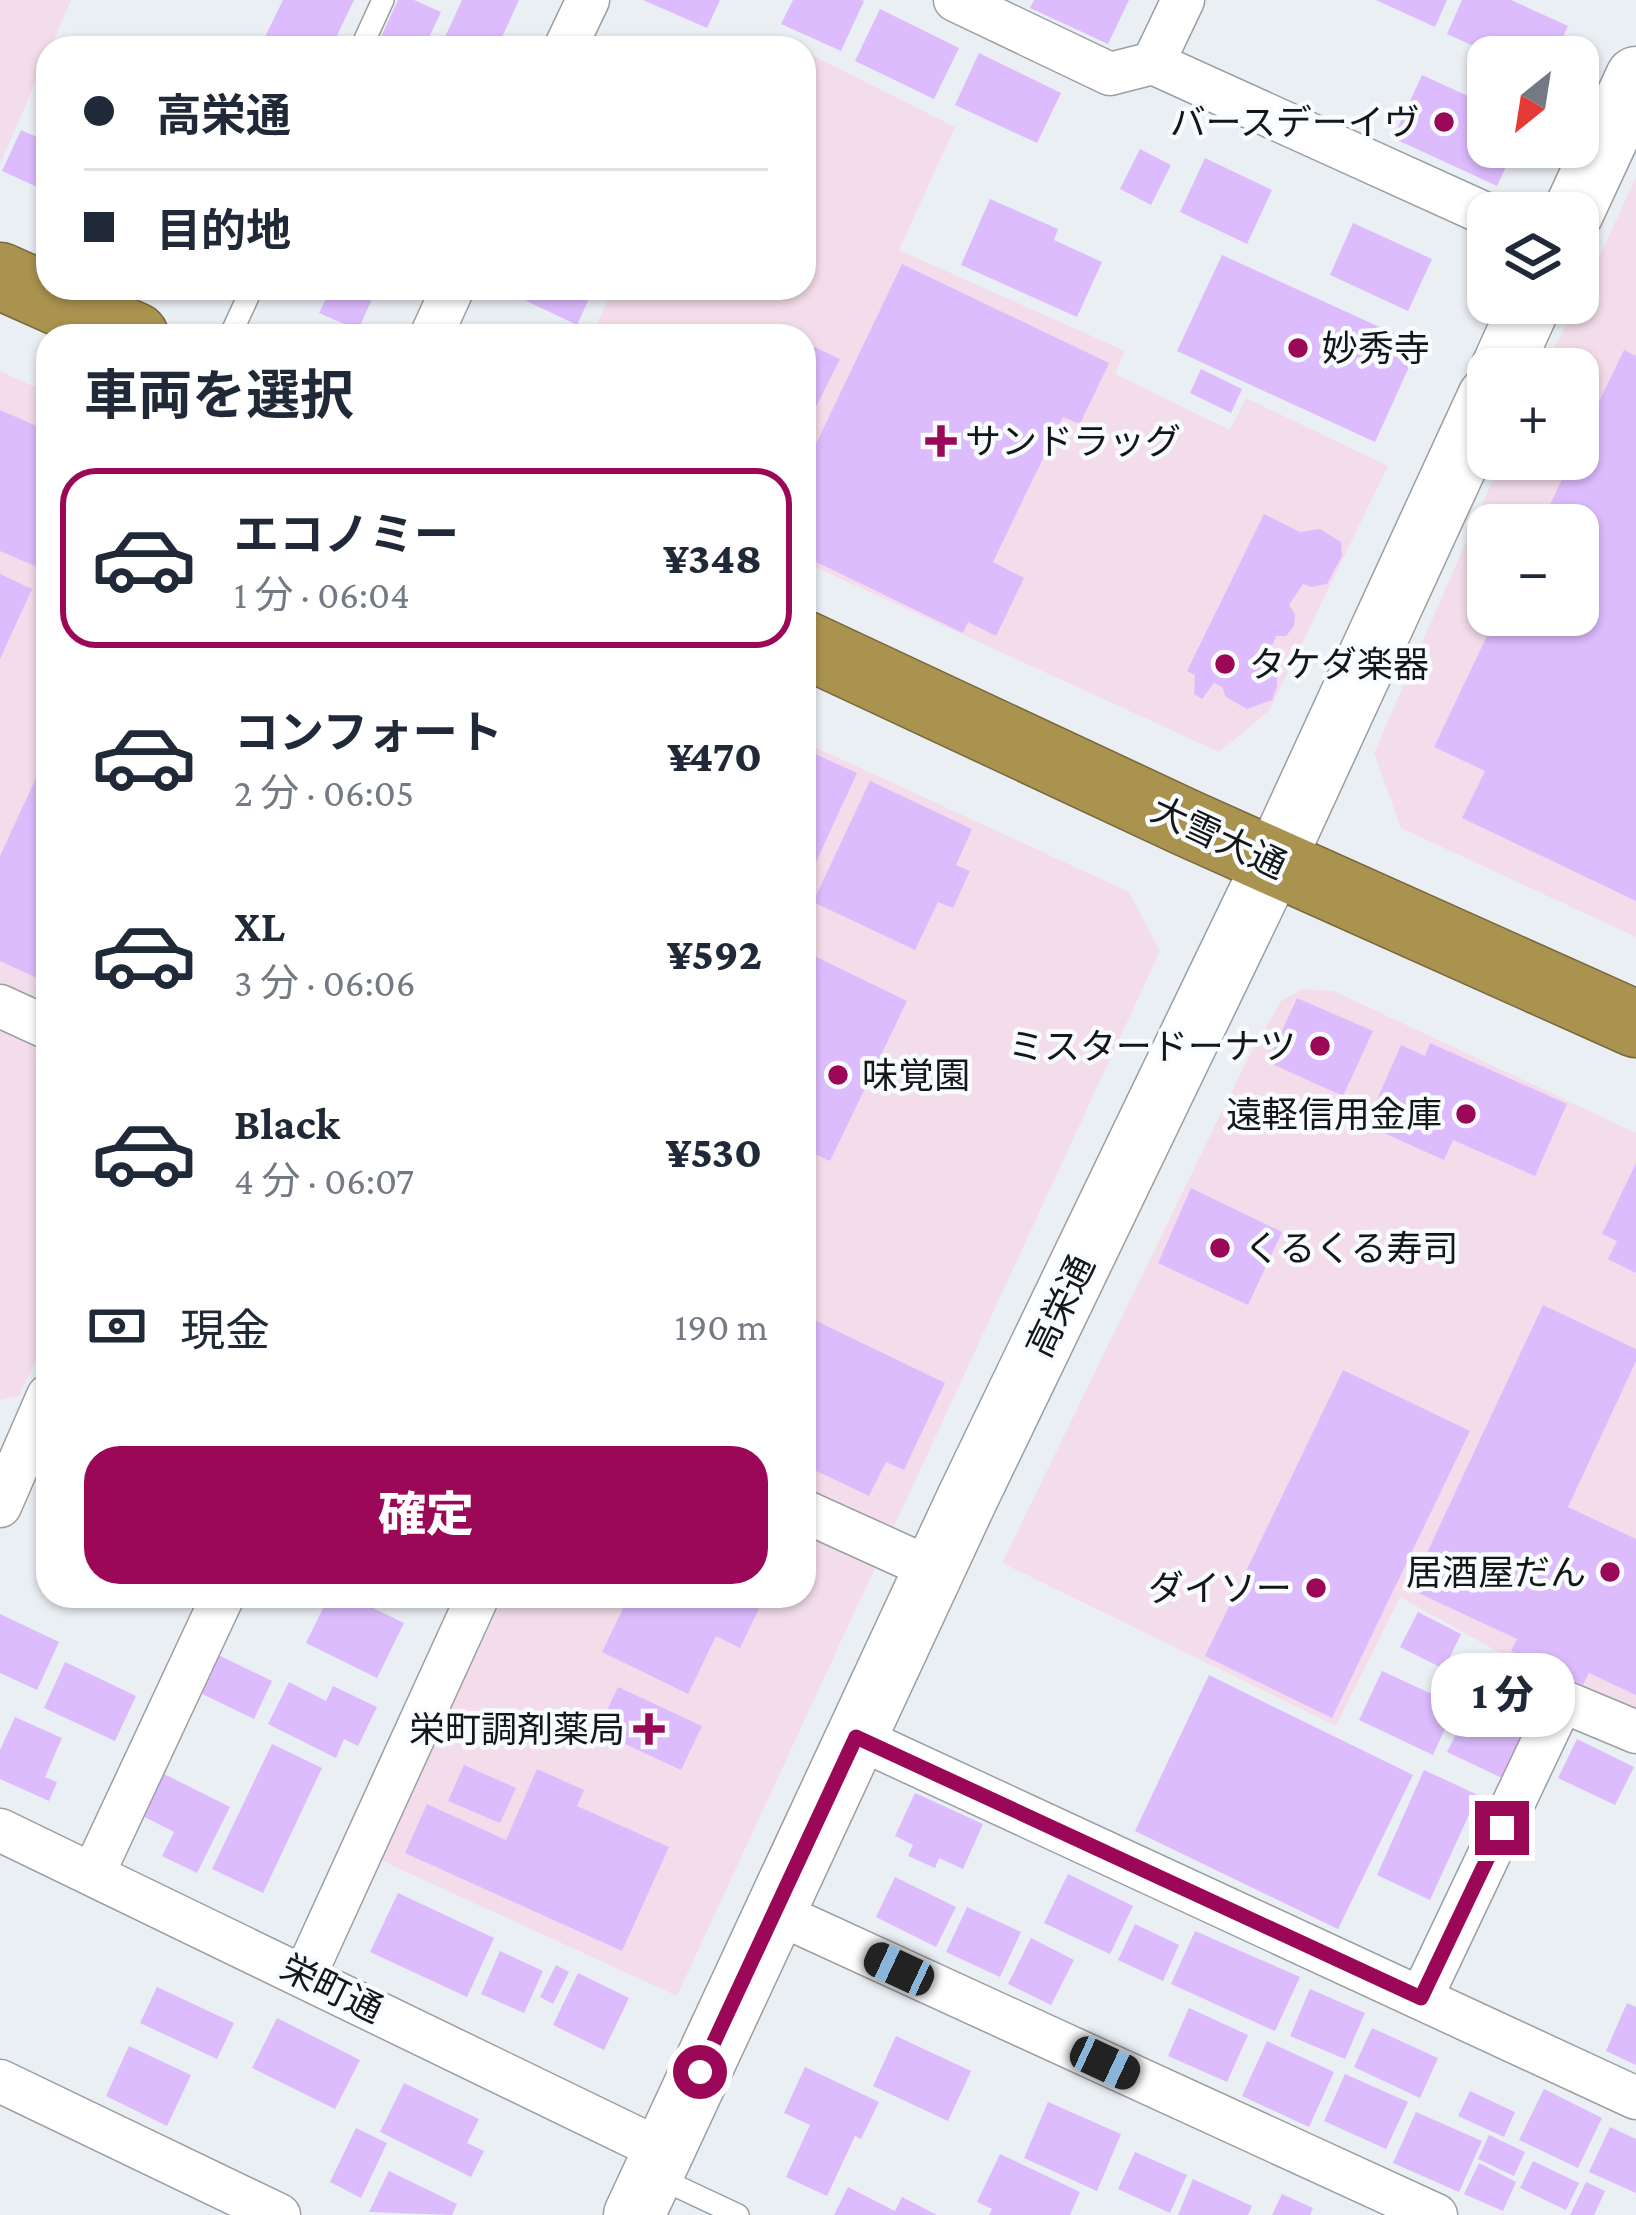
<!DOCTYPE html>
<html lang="ja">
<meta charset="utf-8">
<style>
body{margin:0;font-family:"Crimson Pro","Noto Sans JP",serif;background:#f6f6f7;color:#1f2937;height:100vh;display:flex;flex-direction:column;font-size:45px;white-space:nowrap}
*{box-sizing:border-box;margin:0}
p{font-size:39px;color:#747a83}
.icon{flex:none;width:66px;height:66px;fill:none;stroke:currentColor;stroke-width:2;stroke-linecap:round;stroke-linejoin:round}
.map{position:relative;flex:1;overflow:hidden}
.sheet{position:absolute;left:36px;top:324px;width:780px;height:1284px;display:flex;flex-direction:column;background:#fff;border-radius:36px;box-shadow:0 3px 9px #0004}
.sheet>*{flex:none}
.top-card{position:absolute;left:36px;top:36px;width:780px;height:264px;border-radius:36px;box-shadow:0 3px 9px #0004;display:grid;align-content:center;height:264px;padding:0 48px;background:#fff}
.needle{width:78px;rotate:210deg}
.controls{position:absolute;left:1467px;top:36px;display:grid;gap:24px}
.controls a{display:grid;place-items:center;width:132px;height:132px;border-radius:24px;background:#fff;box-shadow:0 3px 9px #0004;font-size:60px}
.end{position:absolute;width:54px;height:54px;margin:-27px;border:15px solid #9b0857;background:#fff;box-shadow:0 0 0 6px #fff}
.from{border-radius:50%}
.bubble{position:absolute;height:84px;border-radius:36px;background:#fff;box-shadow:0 3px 9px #0004;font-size:39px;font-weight:800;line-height:84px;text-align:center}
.car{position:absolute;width:36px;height:72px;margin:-36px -18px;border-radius:15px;box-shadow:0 0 9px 3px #0007;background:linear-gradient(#222 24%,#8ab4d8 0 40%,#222 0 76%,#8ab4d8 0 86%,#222 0)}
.top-card b{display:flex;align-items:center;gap:42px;height:114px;font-size:45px}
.top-card b+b{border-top:3px solid #e0e1e3}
.top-card i{width:30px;height:30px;background:#1f2937}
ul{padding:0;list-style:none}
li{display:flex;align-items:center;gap:36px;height:180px;margin:0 24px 18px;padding:0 24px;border:6px solid transparent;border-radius:36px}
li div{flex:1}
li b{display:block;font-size:45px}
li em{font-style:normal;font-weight:800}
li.active{border-color:#9b0857}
li>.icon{width:108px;height:108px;stroke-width:1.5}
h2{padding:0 48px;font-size:54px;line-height:144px}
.pay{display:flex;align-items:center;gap:30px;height:132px;padding:0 48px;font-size:45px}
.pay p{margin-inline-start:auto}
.action{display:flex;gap:24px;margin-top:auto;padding:24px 48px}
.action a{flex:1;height:138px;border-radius:36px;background:#9b0857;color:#fff;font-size:48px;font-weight:800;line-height:138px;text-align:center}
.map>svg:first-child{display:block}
.commercial{fill:#f3ddea;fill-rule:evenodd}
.building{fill:#ddbcfe}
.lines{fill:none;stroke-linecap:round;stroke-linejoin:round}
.lane-casing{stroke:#9b9fa4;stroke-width:24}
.street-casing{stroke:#9b9fa4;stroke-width:45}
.secondary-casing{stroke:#9b9fa4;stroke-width:63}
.highway-casing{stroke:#76673c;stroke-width:69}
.lane{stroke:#fff;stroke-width:21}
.street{stroke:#fff;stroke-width:42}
.secondary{stroke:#fff;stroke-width:60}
.highway{stroke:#aa924f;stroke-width:66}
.route{stroke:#9b0857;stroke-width:15}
.poi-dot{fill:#9b0857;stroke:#f9fcff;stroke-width:4.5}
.labels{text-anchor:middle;stroke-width:9;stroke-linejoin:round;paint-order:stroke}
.poi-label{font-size:36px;fill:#141618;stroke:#f9fcff;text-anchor:end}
.street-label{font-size:36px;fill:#141618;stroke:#f9fcff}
</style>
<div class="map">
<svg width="1636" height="2215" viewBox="0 0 1636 2215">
<rect width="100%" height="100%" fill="#eaeff4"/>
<!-- commercial -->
<g class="commercial">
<path d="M0 0H71L0 164Z"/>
<path d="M804 51 955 127 899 250 1125 351 1115 374 1230 430 1246 398 1388 466 1269 711 1219 752 804 562V336H592L613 288H804Z"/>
<path d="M1636 177V937L1401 828 1374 753 1502 459H1578V369H1543L1578 303ZM1488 525H1578V615H1488Z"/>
<path d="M0 371 48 393V1335L19 1396 0 1400Z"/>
<path d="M804 742 1129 892 1160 951 677 1996 378 1859 504 1596H804Z"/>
<path d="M1303 989 1334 991 1636 1133V1716L1561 1687 1400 1597 1336 1726 1002 1563 1247 1060 1281 1001Z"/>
</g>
<!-- building -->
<g class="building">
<path d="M283 0H354L331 48H289L265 37Z"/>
<path d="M398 0H414L441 12 424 48H376Z"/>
<path d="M462 0H519L497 48H440Z"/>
<path d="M643 0H720L707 28Z"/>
<path d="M793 0H861L864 1 841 51 781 24Z"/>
<path d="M1034 0H1129L1108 44 1030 8Z"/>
<path d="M1376 0H1447L1435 27Z"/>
<path d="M1462 0H1511L1568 26 1554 57H1498L1447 34Z"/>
<path d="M880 9 959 48 934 99 855 61Z"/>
<path d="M979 53 1061 93 1037 143 955 105Z"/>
<path d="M1422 75 1488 105V147H1515L1497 186 1393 138Z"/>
<path d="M21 130 48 142V192L2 171Z"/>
<path d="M1140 149 1171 165 1151 205 1120 189Z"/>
<path d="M1205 158 1272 190 1247 244 1180 212Z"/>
<path d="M990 199 1058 229 1054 240 1102 262 1077 317 961 265Z"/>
<path d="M1353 223 1432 259 1408 311 1330 275Z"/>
<path d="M1222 255 1419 345 1375 442 1177 351Z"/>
<path d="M902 264 1109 363 1080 424 1063 417 993 562 1024 578 996 636 968 622 963 633 804 556V469Z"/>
<path d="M331 288H377L358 330 319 313Z"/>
<path d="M499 288H594L577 325Z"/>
<path d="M804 342 840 359 804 431Z"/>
<path d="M1624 350 1636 356V901L1462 818 1485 771 1434 747 1497 615H1578V525H1540L1572 459H1578V445Z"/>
<path d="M1201 369 1242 389 1231 413 1190 393Z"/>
<path d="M0 410 48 431V541L37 567 0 551Z"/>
<path d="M1264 514 1300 532 1320 529 1341 542 1342 556 1327 584 1312 587 1303 584 1289 605 1295 614 1294 626 1286 636H1276L1267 658 1277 667V687L1272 700 1247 709 1226 697 1222 687 1214 683 1202 699 1194 694 1195 675 1187 671Z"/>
<path d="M0 574 32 589 0 659Z"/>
<path d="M804 749 857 773 804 888Z"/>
<path d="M48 752V983L0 961V856Z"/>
<path d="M870 781 972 829 956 865 970 871 953 908 938 902 915 950 813 902Z"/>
<path d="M804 951 907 1001 830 1161 804 1149Z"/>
<path d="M1297 998 1373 1031 1343 1096 1268 1062Z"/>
<path d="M1430 1043 1567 1104 1535 1176 1453 1140 1444 1160 1366 1125 1401 1045 1425 1056Z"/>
<path d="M1636 1163V1273L1608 1259 1617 1241 1602 1234Z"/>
<path d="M1191 1188 1282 1232 1248 1305 1158 1263Z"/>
<path d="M1543 1305 1636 1349V1361L1568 1507 1636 1539V1695L1589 1673 1583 1685 1511 1651 1517 1639 1410 1589Z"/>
<path d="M804 1315 945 1383 904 1470 886 1462 869 1496 804 1465Z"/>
<path d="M1343 1370 1470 1431 1332 1718 1205 1656Z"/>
<path d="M329 1596H348L404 1623 377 1678 306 1643Z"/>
<path d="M629 1596H735L759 1609 740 1648 716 1636 688 1694 602 1652Z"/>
<path d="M1418 1612 1461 1634 1444 1669 1400 1647Z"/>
<path d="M0 1614 59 1642 37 1690 0 1673Z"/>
<path d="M216 1654 272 1681 254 1719 198 1692Z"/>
<path d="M65 1662 136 1696 115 1741 44 1708Z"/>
<path d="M1382 1671 1456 1705 1433 1755 1359 1720Z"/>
<path d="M1209 1675 1413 1775 1338 1929 1135 1831Z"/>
<path d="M289 1682 326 1701 333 1686 377 1707 358 1746 344 1739 336 1758 268 1724Z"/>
<path d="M618 1687 702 1726 681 1770 597 1731Z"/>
<path d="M1479 1687 1533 1713 1502 1778 1447 1752Z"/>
<path d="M15 1717 62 1738 45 1777 57 1782 49 1801 0 1779V1750Z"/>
<path d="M1577 1739 1634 1767 1615 1805 1558 1778Z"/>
<path d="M272 1744 322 1768 263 1893 212 1869Z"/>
<path d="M464 1765 516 1788 500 1823 448 1801Z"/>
<path d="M537 1769 584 1790 577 1806 669 1847 622 1951 405 1853 427 1804 506 1840Z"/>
<path d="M1424 1770 1478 1795 1430 1900 1377 1875Z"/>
<path d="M160 1772 230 1807 197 1873 162 1856 174 1832 139 1814Z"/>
<path d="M915 1793 983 1824 963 1869 939 1858 935 1868 908 1856 913 1845 895 1836Z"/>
<path d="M1068 1874 1133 1906 1110 1954 1044 1923Z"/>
<path d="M895 1877 956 1907 936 1947 876 1917Z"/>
<path d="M398 1893 494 1938 467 1997 370 1952Z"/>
<path d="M967 1907 1021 1932 1000 1977 946 1952Z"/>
<path d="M1135 1924 1179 1945 1163 1981 1118 1960Z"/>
<path d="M1195 1931 1300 1977 1275 2031 1171 1984Z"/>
<path d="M1031 1938 1074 1960 1051 2005 1008 1984Z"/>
<path d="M500 1951 543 1971 524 2013 481 1994Z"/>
<path d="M556 1965 569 1972 553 2004 540 1997Z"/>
<path d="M578 1973 629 1998 604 2050 553 2025Z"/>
<path d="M157 1987 234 2023 217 2059 140 2023Z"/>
<path d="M1310 1989 1365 2013 1345 2059 1290 2036Z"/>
<path d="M1627 2003 1636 2007V2065L1606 2051Z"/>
<path d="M1189 2008 1248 2035 1227 2082 1168 2056Z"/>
<path d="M277 2018 360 2060 335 2109 252 2068Z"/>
<path d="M1372 2028 1438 2058 1420 2098 1354 2067Z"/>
<path d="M896 2036 971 2071 948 2121 873 2086Z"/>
<path d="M1267 2041 1334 2072 1309 2127 1242 2096Z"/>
<path d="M129 2046 191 2075 167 2126 106 2096Z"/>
<path d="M805 2067 879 2102 861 2139 855 2136 827 2196 786 2177 810 2125 784 2113Z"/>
<path d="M1345 2074 1408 2102 1386 2149 1324 2121Z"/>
<path d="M404 2083 479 2119 467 2143 484 2151 471 2177 380 2132Z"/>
<path d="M1544 2089 1602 2118 1578 2168 1519 2140Z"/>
<path d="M1470 2091 1515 2112 1504 2137 1458 2116Z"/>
<path d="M1048 2102 1121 2134 1097 2191 1024 2158Z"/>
<path d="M1416 2112 1482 2141 1459 2192 1393 2163Z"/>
<path d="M1610 2127 1636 2139V2193L1589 2172Z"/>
<path d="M356 2128 387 2143 361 2198 330 2182Z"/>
<path d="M1489 2135 1525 2152 1514 2176 1478 2159Z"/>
<path d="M1135 2152 1187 2175 1170 2213 1118 2189Z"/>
<path d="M1000 2154 1080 2192 1070 2215H989L992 2209 977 2202Z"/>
<path d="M1533 2161 1579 2183 1566 2210 1520 2188Z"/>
<path d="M1479 2163 1516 2182 1503 2211 1464 2194Z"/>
<path d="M389 2171 457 2204 452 2215 369 2212Z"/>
<path d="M1193 2179 1252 2206 1248 2215H1178Z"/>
<path d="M1586 2182 1605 2191 1594 2215H1570Z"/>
<path d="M848 2187 895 2211 902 2197 937 2215H834Z"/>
<path d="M1282 2194 1313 2208 1310 2215H1272Z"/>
</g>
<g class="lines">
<defs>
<g id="lane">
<path d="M361 48 383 0"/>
<path d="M230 336 252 288"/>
<path d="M657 2177 738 2215"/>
</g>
<g id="street">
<path d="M955 0 1110 74 1153 63 1488 215"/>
<path d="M565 48 588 0"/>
<path d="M1153 63 1183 0"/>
<path d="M431 336 453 288"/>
<path d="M0 1006 48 1028"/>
<path d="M0 1506 48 1396"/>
<path d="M804 1511 934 1570"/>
<path d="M856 1737 1636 2098"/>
<path d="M0 1830 663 2151"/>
<path d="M94 1872 223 1596"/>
<path d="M775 1912 1436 2215"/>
<path d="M305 1975 478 1596"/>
<path d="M1421 1998 1562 1701 1636 1732"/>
<path d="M0 2081 279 2215"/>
</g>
<g id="secondary">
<path d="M1573 213 1636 77"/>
<path d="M1501 369 1531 303"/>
<path d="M634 2215 967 1499 1274 862 1488 397"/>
</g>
<g id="highway">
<path d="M0 276 135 336"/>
<path d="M804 644 1187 823 1636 1024"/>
</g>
</defs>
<!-- lane casing -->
<use href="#lane" class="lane-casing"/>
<!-- street casing -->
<use href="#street" class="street-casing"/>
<!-- secondary casing -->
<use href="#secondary" class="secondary-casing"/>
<!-- highway casing -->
<use href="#highway" class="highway-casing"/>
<!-- lane -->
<use href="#lane" class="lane"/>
<!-- street -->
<use href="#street" class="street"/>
<!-- secondary -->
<use href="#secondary" class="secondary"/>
<!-- highway -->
<use href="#highway" class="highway"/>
</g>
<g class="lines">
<!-- route -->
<path class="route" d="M700 2072 856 1737 1421 1998 1502 1828"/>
</g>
<!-- markers -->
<g class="poi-dot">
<circle cx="1444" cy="122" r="12"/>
<circle cx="1298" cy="348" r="12"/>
<path d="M935 423h12v12h12v12h-12v12h-12v-12h-12v-12h12z"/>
<circle cx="1225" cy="664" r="12"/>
<circle cx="1320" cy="1046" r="12"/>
<circle cx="838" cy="1075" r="12"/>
<circle cx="1466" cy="1114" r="12"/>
<circle cx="1220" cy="1248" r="12"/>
<circle cx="1610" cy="1572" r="12"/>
<circle cx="1316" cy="1588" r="12"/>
<path d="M643 1711h12v12h12v12h-12v12h-12v-12h-12v-12h12z"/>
</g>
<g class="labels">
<!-- poi labels -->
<g class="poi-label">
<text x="1420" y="135">バースデーイヴ</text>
<text x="1322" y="361" text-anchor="start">妙秀寺</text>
<text x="965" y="454" text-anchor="start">サンドラッグ</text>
<text x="1249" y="677" text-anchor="start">タケダ楽器</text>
<text x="1296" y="1059">ミスタードーナツ</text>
<text x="862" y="1088" text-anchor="start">味覚園</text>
<text x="1442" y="1127">遠軽信用金庫</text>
<text x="1244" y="1261" text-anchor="start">くるくる寿司</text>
<text x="1586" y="1585">居酒屋だん</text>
<text x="1292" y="1601">ダイソー</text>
<text x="625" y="1742">栄町調剤薬局</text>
</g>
<!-- street labels -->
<g class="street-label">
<text transform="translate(1219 837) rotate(25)" y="13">大雪大通</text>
<text transform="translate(1060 1306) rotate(-64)" y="13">高栄通</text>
<text transform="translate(332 1988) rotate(26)" y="13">栄町通</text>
</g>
</g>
</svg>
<div class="controls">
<a><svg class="needle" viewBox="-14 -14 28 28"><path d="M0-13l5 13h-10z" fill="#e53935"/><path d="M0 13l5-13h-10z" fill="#747a83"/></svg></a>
<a><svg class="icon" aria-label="layers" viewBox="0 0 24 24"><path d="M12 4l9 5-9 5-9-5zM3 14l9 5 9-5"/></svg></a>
<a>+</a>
<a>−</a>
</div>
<i class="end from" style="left:700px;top:2072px"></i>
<i class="end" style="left:1502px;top:1828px"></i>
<div class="bubble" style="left:1431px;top:1653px;width:144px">1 分</div>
<i class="car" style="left:899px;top:1969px;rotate:295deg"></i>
<i class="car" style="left:1105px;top:2063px;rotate:115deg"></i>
<div class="top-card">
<b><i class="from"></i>高栄通</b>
<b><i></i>目的地</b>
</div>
<section class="sheet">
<h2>車両を選択</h2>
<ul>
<li class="active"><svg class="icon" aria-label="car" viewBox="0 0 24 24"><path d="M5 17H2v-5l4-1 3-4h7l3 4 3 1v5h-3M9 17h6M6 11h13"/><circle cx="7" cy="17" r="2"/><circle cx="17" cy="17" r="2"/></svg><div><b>エコノミー</b><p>1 分 · 06:04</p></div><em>¥348</em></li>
<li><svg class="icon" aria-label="car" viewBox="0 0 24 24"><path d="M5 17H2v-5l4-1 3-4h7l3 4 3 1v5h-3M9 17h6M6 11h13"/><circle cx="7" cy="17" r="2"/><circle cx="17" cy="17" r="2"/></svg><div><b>コンフォート</b><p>2 分 · 06:05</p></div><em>¥470</em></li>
<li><svg class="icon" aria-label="car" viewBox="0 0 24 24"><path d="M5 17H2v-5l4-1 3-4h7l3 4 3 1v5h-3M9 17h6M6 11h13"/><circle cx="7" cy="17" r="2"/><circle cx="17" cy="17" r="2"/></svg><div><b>XL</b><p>3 分 · 06:06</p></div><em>¥592</em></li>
<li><svg class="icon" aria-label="car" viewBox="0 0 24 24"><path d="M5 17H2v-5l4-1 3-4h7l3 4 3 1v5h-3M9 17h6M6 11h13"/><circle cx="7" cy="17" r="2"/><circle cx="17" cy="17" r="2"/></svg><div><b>Black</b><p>4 分 · 06:07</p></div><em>¥530</em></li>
</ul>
<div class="pay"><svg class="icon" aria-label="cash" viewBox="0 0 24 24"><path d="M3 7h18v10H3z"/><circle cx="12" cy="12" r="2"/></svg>現金<p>190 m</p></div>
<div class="action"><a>確定</a></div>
</section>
</div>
